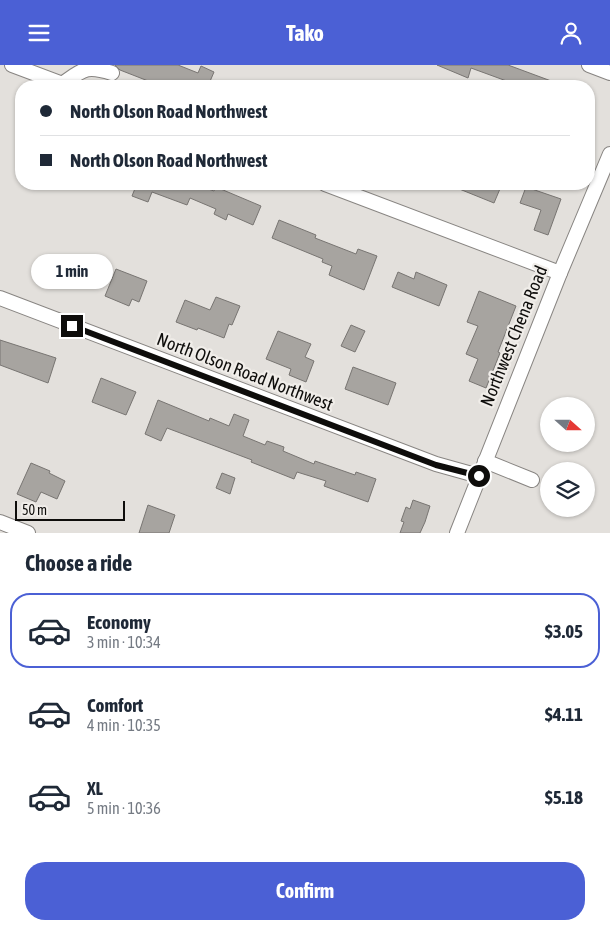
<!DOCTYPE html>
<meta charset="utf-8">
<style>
body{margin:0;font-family:"Asap Condensed",sans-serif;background:#f2f2f3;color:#1f2937;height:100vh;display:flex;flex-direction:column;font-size:19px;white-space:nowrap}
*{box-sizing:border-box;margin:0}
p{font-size:16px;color:#747a83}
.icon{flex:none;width:28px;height:28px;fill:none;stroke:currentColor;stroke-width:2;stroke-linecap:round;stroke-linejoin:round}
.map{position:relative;height:468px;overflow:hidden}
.details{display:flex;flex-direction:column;background:#fff;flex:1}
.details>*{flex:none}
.top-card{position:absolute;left:15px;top:15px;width:580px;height:110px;border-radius:20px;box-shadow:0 1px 4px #0004;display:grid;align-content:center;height:110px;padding:0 25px;background:#fff}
.needle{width:32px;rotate:111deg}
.fabs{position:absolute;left:540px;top:332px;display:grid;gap:10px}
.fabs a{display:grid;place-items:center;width:55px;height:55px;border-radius:50%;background:#fff;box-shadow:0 1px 4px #0004;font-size:25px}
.scale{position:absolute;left:15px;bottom:12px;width:110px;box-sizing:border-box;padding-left:5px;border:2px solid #0e0d0b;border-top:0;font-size:14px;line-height:18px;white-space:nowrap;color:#0e0d0b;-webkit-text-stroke:4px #f0ede9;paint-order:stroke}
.end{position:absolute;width:22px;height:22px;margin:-11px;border:6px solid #0e0d0b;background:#fff;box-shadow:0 0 0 2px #fff}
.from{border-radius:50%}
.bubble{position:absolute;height:35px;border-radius:18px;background:#fff;box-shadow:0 1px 4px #0004;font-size:16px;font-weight:700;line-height:35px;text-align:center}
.top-card b{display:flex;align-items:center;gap:18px;height:48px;font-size:19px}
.top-card b+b{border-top:1px solid #e0e1e3}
.top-card i{width:12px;height:12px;background:#1f2937}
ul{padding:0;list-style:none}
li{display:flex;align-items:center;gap:15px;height:75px;margin:0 10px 8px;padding:0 15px;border:2px solid transparent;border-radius:20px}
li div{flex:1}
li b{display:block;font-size:19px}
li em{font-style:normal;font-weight:700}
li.on{border-color:#4b60d5}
li>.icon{width:45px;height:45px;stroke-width:1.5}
h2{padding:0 25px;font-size:22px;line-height:60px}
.button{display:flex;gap:10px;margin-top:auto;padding:10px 25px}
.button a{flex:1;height:58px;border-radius:20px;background:#4b60d5;color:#fff;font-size:20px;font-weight:700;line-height:58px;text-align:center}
header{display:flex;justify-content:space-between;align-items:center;height:65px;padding:0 25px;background:#4b60d5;color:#fff;font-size:22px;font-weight:700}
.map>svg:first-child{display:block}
.building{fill:#a7a4a0;stroke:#787572}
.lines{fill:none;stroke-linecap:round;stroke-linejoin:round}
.minor-casing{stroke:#888582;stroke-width:16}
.minor{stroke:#fff;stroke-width:14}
.route{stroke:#0e0d0b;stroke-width:6}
.labels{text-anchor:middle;stroke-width:4.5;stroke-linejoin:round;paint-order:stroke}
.street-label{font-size:18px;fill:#0e0d0b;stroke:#f0ede9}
</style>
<header><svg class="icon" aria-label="menu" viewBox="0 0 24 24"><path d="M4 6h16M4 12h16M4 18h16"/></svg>Tako<svg class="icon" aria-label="person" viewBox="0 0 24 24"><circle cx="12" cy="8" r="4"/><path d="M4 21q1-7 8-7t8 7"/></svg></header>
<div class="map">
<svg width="610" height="468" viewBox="0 0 610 468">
<rect width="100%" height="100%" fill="#e3e0dc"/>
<!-- building -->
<g class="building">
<path d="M115 0H178L198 8 201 1 214 7 208 21H161L120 5Z"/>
<path d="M437 0H508L562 20 511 21 512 18 471 3 468 13Z"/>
<path d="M134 119H194L214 126 216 122 261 141 253 160 228 149 226 155 214 149 216 144 190 133 187 140 152 127 148 137 132 131 136 121Z"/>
<path d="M447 119H502L494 138Z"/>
<path d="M526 122 561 134 548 170 534 165 541 145 520 138Z"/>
<path d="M279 155 316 170 315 173 356 189 358 184 377 191 364 225 329 210 332 201 322 197 323 194 272 173Z"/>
<path d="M116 204 147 216 139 237 132 234 129 241 105 231Z"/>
<path d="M398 207 414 214 416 207 447 220 439 241 392 222Z"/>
<path d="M479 226 516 241 498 287 500 288 486 323 469 316 478 294 466 289 478 261 467 257Z"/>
<path d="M216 232 240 241 232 260 229 259 224 273 198 263 197 265 176 257 185 235 210 245Z"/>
<path d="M351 260 365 266 355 287 341 281Z"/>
<path d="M278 266 311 279 305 292 314 296 306 317 289 310 291 304 266 294Z"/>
<path d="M0 275 56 293 48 318 0 300Z"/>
<path d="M353 302 396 318 388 340 345 324Z"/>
<path d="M101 313 136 327 126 350 92 337Z"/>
<path d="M158 335 209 356 210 353 229 361 234 349 249 355 243 371 265 380 267 376 284 382 283 386 314 399 315 396 355 410 356 407 376 414 368 437 324 421 326 416 297 407 294 414 251 397 252 395 167 363 161 376 145 369Z"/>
<path d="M31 398 50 406 49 408 65 416 57 434 41 427 36 437 17 429Z"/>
<path d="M222 408 235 413 230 429 216 423Z"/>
<path d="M413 435 430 441 425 457 420 468H400L404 457 401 456 406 442 410 444Z"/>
<path d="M148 440 175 450 169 468H139Z"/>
</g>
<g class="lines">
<defs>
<g id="minor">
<path d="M12 0 68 21"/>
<path d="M589 0 610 8"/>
<path d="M62 19C84 4 86 0 112 8"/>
<path d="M325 119 560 208"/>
<path d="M0 233 436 399 479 411"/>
<path d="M485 396 532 415"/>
<path d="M0 457 28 468"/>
<path d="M457 468 560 208 610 89"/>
</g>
</defs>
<!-- minor casing -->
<use href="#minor" class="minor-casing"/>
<!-- minor -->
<use href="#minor" class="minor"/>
</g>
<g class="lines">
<!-- route -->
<path class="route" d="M72 261 436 400 479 411"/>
</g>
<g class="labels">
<!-- street labels -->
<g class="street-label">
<text transform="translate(514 271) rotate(-68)" y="6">Northwest Chena Road</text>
<text transform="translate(245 307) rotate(21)" y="6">North Olson Road Northwest</text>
</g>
</g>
</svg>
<div class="fabs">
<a><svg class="needle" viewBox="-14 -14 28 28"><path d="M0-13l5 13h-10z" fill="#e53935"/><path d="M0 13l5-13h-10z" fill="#747a83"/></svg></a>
<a><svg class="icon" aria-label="layers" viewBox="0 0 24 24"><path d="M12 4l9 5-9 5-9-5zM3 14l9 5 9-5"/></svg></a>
</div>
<div class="scale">50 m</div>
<i class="end from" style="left:479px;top:411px"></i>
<i class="end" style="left:72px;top:261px"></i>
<div class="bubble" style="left:31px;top:189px;width:82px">1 min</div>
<div class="top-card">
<b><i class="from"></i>North Olson Road Northwest</b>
<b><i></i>North Olson Road Northwest</b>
</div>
</div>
<section class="details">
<h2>Choose a ride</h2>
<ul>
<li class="on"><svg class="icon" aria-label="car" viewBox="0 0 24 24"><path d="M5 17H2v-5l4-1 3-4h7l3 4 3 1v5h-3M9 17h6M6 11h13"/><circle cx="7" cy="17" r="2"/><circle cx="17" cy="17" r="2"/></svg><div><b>Economy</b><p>3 min · 10:34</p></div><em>$3.05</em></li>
<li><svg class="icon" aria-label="car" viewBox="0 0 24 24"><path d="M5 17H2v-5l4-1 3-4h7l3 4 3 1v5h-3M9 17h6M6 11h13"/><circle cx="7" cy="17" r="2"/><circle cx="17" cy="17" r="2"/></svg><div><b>Comfort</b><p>4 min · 10:35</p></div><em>$4.11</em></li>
<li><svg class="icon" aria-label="car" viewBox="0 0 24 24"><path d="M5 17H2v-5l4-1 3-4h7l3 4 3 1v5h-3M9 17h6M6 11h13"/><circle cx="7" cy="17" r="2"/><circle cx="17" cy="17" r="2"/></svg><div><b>XL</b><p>5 min · 10:36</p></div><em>$5.18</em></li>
</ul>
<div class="button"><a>Confirm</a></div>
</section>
